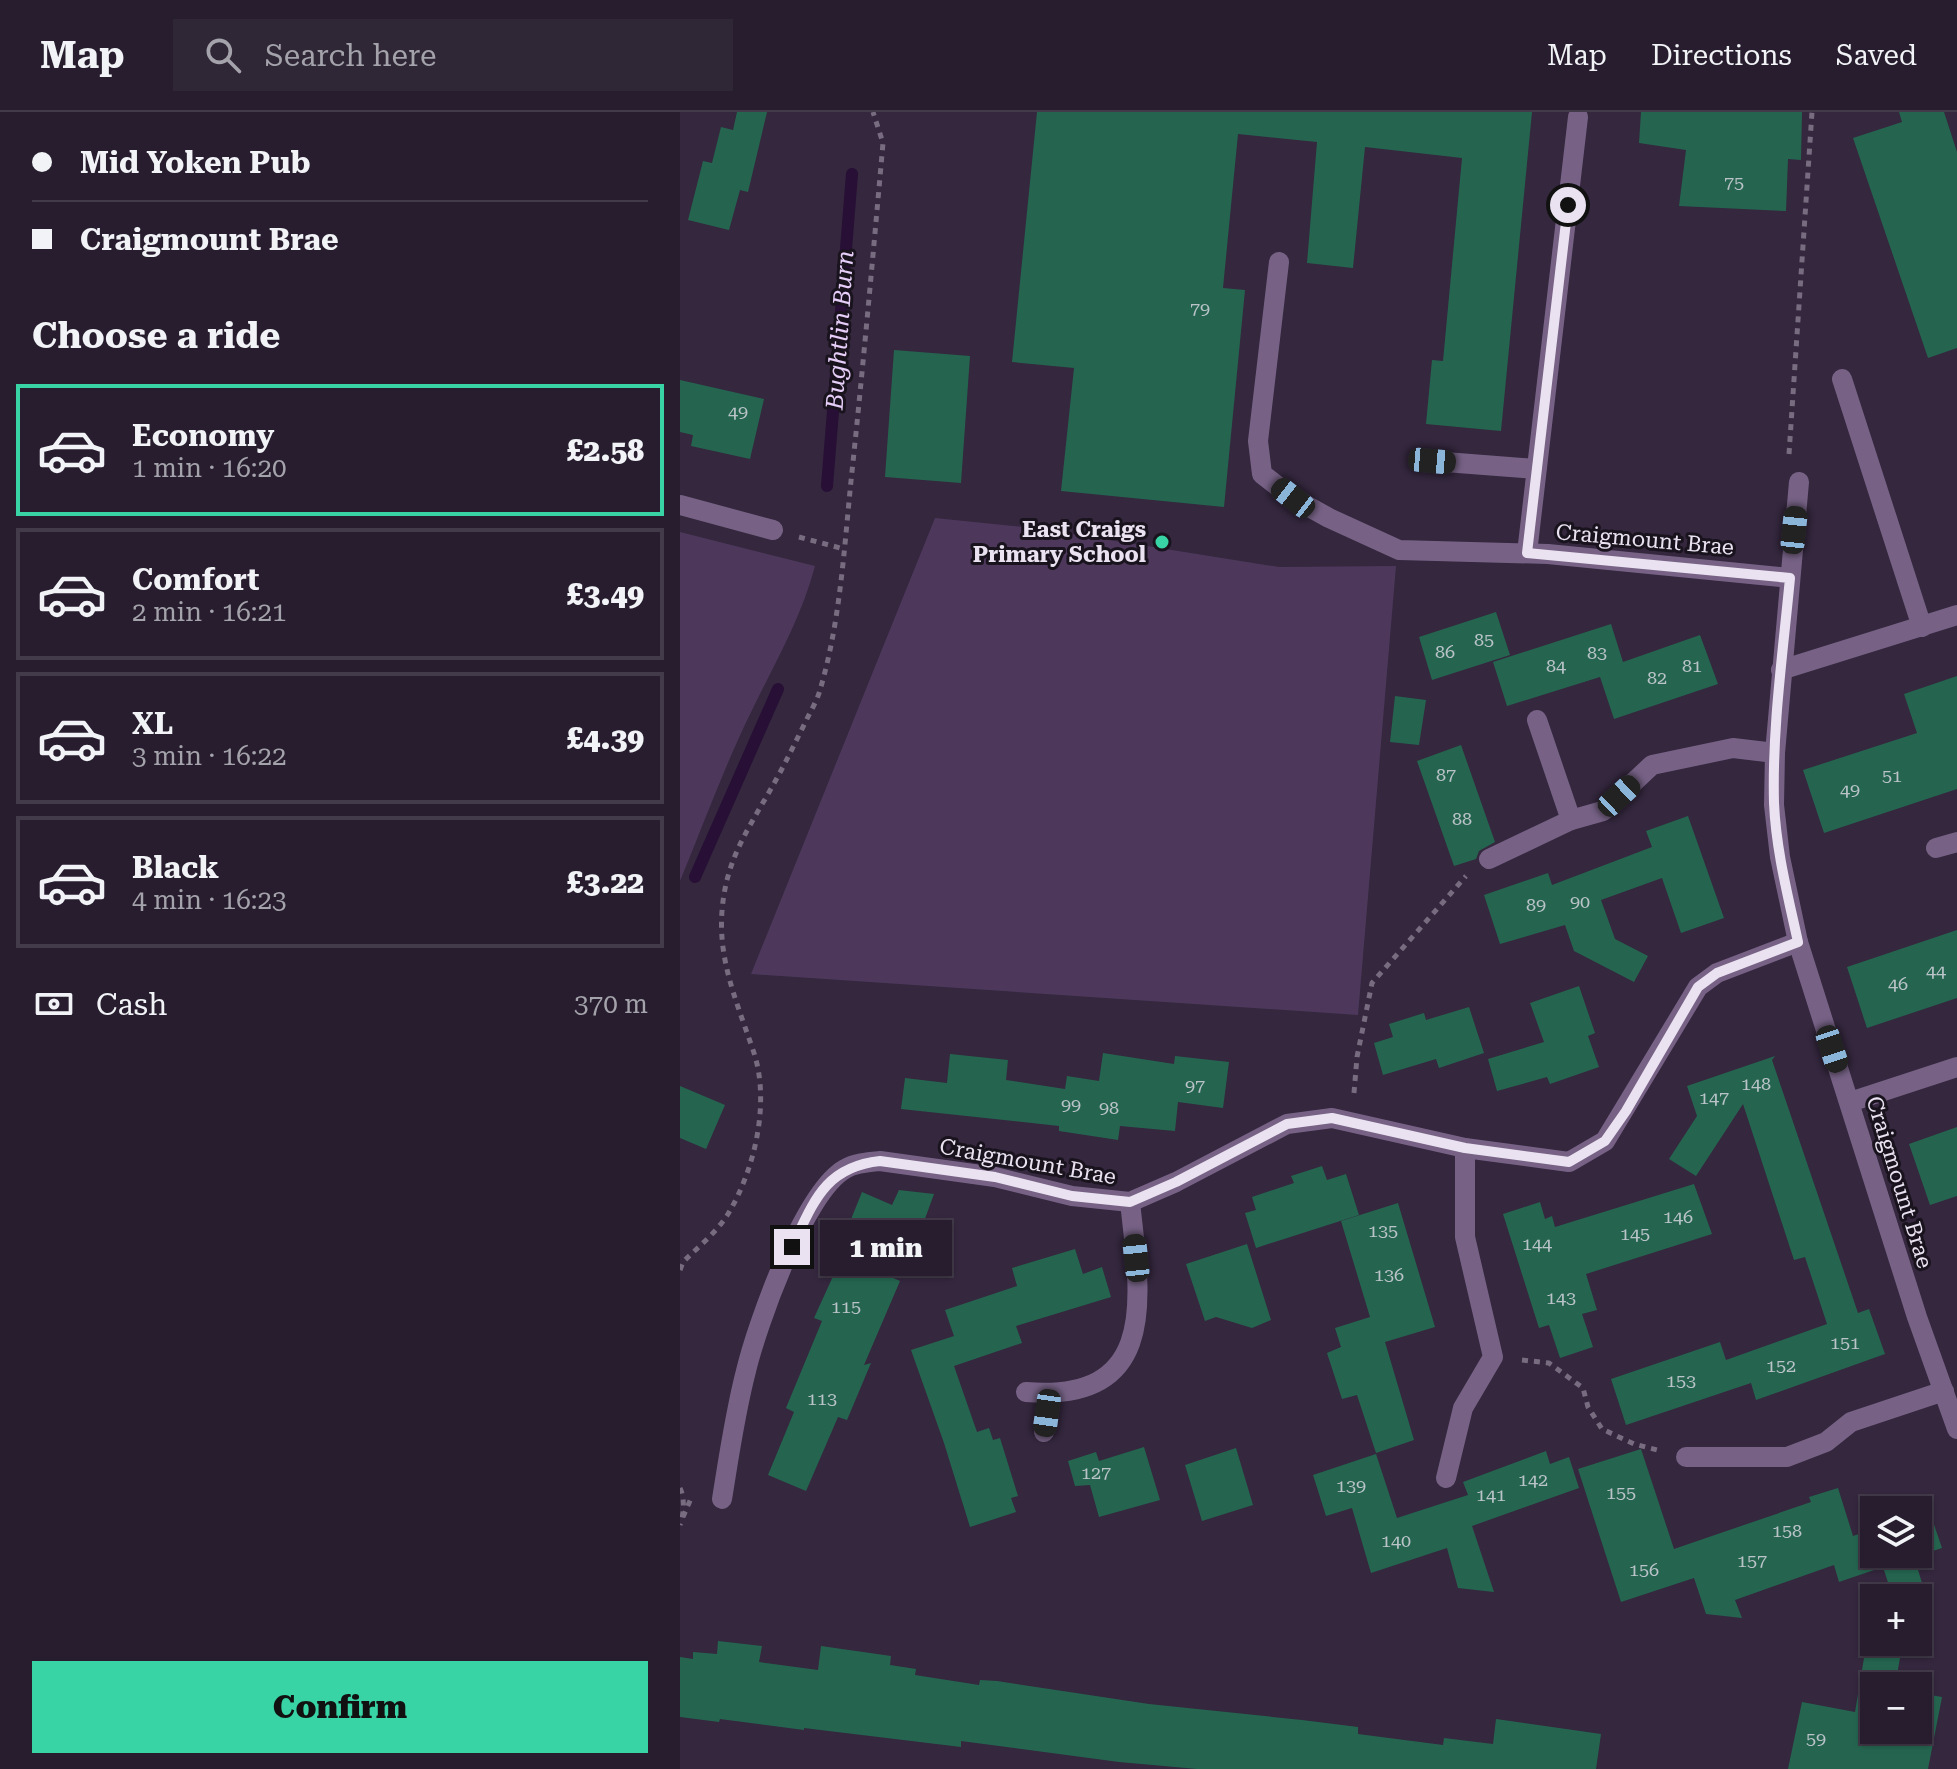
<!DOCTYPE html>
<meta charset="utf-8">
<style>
body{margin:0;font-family:"Roboto Serif",serif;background:#2f2636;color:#f1f3f6;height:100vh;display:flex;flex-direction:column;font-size:30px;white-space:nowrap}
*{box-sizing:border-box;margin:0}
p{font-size:26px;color:#a4a2aa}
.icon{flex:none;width:44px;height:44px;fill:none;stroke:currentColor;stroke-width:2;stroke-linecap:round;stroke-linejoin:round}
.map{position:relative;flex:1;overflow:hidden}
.side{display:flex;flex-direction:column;background:#271d2e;width:680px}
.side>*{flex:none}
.top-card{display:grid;align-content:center;height:176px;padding:0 32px;background:#271d2e}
.buttons{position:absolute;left:1180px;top:1384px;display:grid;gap:16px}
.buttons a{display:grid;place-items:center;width:72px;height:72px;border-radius:0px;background:#271d2e;box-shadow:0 2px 6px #0004,0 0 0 2px #433b4a;font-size:40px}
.end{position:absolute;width:36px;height:36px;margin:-18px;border:10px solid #eae2f1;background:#111;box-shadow:0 0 0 4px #111}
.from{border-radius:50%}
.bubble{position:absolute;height:56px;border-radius:0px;background:#271d2e;box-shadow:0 2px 6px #0004,0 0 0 2px #433b4a;font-size:26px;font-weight:800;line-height:56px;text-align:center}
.car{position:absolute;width:24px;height:48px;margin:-24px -12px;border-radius:10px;box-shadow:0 0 6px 2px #0007;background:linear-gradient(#222 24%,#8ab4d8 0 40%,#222 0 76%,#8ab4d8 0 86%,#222 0)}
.top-card b{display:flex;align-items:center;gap:28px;height:76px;font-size:30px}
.top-card b+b{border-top:2px solid #433b4a}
.top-card i{width:20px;height:20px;background:#f1f3f6}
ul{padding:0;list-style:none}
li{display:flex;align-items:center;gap:24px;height:132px;margin:0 16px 12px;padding:0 16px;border:4px solid #433b4a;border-radius:0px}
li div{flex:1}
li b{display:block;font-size:30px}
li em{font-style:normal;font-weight:800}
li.selected{border-color:#39d4a5}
li>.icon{width:72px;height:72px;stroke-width:1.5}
h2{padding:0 32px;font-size:36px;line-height:96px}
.pay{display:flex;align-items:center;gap:20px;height:88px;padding:0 32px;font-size:30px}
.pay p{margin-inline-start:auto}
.button{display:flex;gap:16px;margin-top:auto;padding:16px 32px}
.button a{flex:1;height:92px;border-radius:0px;background:#39d4a5;color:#111;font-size:32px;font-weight:800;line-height:92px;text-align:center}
header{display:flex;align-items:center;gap:48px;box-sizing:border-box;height:112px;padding:0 40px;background:#271d2e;border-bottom:2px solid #433b4a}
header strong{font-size:38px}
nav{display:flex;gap:44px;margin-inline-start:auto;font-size:28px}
.search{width:560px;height:72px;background:#2f2636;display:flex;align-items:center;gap:20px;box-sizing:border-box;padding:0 28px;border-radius:0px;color:#a4a2aa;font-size:30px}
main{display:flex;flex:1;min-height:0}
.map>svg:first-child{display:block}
.green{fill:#4d385c}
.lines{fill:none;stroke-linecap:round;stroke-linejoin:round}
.stream{stroke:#270f35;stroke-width:12}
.building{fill:#25654f}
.path{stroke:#786c80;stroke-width:5;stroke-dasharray:6 6;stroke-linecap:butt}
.minor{stroke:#776286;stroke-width:20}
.route{stroke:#eae2f1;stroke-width:10}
.poi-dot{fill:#39d4a5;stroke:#19131d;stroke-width:3}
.labels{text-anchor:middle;stroke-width:6;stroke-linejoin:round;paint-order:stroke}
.number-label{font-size:18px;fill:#b9c3c8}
.poi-label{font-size:22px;font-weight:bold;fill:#eae2f1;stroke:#19131d;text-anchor:end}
.street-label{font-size:22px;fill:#eae2f1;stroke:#19131d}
.water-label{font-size:24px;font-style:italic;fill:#e6cef8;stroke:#19131d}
</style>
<header>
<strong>Map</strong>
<div class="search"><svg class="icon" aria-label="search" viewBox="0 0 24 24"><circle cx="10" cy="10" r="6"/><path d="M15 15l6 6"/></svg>Search here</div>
<nav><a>Map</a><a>Directions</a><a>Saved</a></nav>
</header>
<main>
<section class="side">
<div class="top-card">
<b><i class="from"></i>Mid Yoken Pub</b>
<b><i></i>Craigmount Brae</b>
</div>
<h2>Choose a ride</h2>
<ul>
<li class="selected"><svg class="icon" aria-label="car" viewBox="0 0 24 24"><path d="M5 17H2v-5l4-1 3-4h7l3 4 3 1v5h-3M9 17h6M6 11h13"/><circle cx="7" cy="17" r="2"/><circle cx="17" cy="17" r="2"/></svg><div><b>Economy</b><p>1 min · 16:20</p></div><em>£2.58</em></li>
<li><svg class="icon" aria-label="car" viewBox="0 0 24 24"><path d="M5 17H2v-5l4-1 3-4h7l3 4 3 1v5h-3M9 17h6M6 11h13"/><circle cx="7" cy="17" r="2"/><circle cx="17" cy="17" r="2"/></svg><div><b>Comfort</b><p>2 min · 16:21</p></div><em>£3.49</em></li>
<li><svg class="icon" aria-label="car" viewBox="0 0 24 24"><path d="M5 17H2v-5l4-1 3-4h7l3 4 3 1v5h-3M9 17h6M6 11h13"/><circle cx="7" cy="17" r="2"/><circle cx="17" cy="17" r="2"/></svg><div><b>XL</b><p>3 min · 16:22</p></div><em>£4.39</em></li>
<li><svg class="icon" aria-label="car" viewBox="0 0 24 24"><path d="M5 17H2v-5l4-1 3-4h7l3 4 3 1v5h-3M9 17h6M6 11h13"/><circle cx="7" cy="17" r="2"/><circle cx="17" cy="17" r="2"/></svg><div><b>Black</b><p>4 min · 16:23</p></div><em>£3.22</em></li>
</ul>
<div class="pay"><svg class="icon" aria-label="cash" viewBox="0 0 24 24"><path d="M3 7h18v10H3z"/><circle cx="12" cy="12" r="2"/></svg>Cash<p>370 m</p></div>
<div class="button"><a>Confirm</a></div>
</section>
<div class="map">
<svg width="1277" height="1657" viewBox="0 0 1277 1657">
<rect width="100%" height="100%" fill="#34273e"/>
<!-- green -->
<g class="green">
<path d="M255 406 354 416 599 455 716 454 678 903 71 862Z"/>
<path d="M0 420 135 454C122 504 97 547 74 594 46 650 24 711 0 769Z"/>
</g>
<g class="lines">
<!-- stream -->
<g class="stream">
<path d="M147 374 172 62"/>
<path d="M15 765 98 577"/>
</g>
</g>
<!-- building -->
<g class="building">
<path d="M57 0H87L68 80 60 78 49 118 8 108 23 49 32 51 41 15 53 18Z"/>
<path d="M357 0H852L821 319 746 312 752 248 763 249 782 46 685 35 673 156 627 151 637 30 558 22 543 176 565 178 544 395 381 379 394 256 332 250Z"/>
<path d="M961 0H1122L1121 48 1108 47 1106 99 999 94 1006 38 959 31Z"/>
<path d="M1219 0H1264L1277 40V236L1248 246 1173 26 1222 10Z"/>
<path d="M214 238 290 244 281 371 205 365Z"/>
<path d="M0 268 84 287 70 347 11 334 13 323 0 320Z"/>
<path d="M816 500 830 543 752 568 739 525Z"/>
<path d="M931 512 943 550 1020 523 1038 572 934 607 920 565 827 594 813 550Z"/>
<path d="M1277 564V677L1144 721 1123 658 1237 621 1224 582Z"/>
<path d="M715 584 746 588 739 633 710 630Z"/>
<path d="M781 633 815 730 799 739 796 747 774 754 737 649Z"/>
<path d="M1008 704 1044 806 1001 821 982 766 921 788 935 827 968 844 954 870 894 839 885 813 820 832 804 783 868 761 872 773 972 735 966 719Z"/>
<path d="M1277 818V886L1187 916 1167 855Z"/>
<path d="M899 874 915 921 908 924 919 955 870 972 867 965 817 979 808 947 864 930 850 891Z"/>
<path d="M789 895 804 941 759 956 756 947 703 963 694 931 713 925 709 912 744 901 746 908Z"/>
<path d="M423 941 494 952 495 944 549 950 543 996 498 990 495 1019 440 1014 438 1028 379 1019V1014L221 997 225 966 267 971 270 942 328 948 326 968 385 977 387 964 419 969Z"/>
<path d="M1095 944 1092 948 1178 1201 1189 1197 1205 1242 1076 1288 1071 1271 946 1313 931 1267 1040 1230 1046 1248 1147 1212 1125 1145 1114 1148 1063 992 1016 1064 989 1047 1017 1004 1007 974Z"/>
<path d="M0 974 45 993 26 1037 0 1026Z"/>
<path d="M1277 1015V1084L1250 1093 1229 1032Z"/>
<path d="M642 1054 647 1068 666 1062 679 1103 576 1136 565 1101 576 1098 572 1085 614 1071 611 1064Z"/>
<path d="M1014 1072 1032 1122 906 1162 917 1198 902 1202 913 1235 880 1246 869 1213 859 1216 823 1102 860 1090 865 1107 872 1104 875 1115Z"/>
<path d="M219 1078 254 1082 239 1123 169 1146 220 1169 184 1253 191 1251 167 1308 158 1305 126 1379 88 1363 114 1300 106 1296 142 1209 134 1206 160 1149 153 1152 182 1080 212 1093Z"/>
<path d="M718 1091 755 1215 705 1230 734 1328 696 1341 677 1283 662 1287 647 1241 661 1235 655 1216 690 1205 661 1109Z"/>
<path d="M567 1132 591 1208 572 1216 536 1205 525 1209 506 1152Z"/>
<path d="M395 1137 403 1162 422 1155 431 1185 336 1214 342 1231 274 1254 297 1320 309 1316 313 1328 320 1326 338 1384 331 1386 336 1400 290 1415 264 1331 231 1238 274 1224 265 1198 337 1174 332 1156Z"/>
<path d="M464 1335 480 1388 419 1405 410 1373 395 1374 388 1349 416 1340 419 1349Z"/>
<path d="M556 1336 573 1393 522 1409 505 1353Z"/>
<path d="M961 1337 994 1437 1131 1390 1129 1385 1158 1376 1173 1424 1194 1417V1442H1238V1402L1249 1398 1262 1436 1234 1445 1247 1487 1238 1490V1486H1213L1203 1455 1159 1470 1154 1453 1055 1488 1062 1506 1026 1502 1014 1466 941 1490 898 1357Z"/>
<path d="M866 1339 870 1352 889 1345 899 1376 792 1414 814 1480 778 1476 767 1436 691 1461 672 1396 646 1404 633 1363 696 1342 717 1406 788 1383 783 1370Z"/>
<path d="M38 1529 82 1534 79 1550 138 1558 141 1534 211 1544 210 1553 236 1557 235 1563 299 1573 300 1568 317 1569 469 1592 622 1608 678 1615V1622L763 1633 764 1626 813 1632 816 1607 921 1622 916 1657H517L439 1650 281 1629V1635L124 1616V1618L40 1607 39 1610 0 1605V1545L13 1547V1540L37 1542Z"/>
<path d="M1185 1540 1220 1546 1215 1574H1194V1618H1238V1581L1262 1585 1248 1657H1108L1122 1590 1175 1600Z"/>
</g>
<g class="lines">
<!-- path -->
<g class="path">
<path d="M1109 342 1132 0"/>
<path d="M119 425 164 437"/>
<path d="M674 981 677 945 692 871 786 764"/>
<path d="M0 1158 3 1150C18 1135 37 1120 48 1102 75 1057 91 989 73 938 53 879 31 833 47 768 55 735 75 705 92 675 104 654 114 633 125 611 130 600 137 589 140 578 160 511 164 438 171 369 183 256 193 144 203 31L193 0"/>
<path d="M842 1248 869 1251 903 1276 908 1295 922 1317 954 1332 981 1339"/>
<path d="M0 1376C5 1386 4 1402 0 1413"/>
<path d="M3 1405 12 1384"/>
</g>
<!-- minor -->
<g class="minor">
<path d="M599 150 578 329 582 362 613 386 649 406 719 438 868 442 1110 466"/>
<path d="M1162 267 1242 515"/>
<path d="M752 349 856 357"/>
<path d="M1119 370 1095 641 1094 693 1100 745 1118 830 1237 1205 1277 1317"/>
<path d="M0 393 93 418"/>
<path d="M847 441 898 5"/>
<path d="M1101 558 1277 503"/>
<path d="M857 608 891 708"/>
<path d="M1256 736 1277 730"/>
<path d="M809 747 891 708 923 699 972 653 1053 636 1095 641"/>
<path d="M1170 990 1277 955"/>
<path d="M346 1280C481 1291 460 1183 450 1090"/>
<path d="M364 1320 370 1282"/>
<path d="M1006 1345H1107L1146 1330 1171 1310 1264 1279"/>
<path d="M766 1366 783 1296 813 1245 785 1125V1036"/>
<path d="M42 1387C49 1344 55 1301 66 1259 77 1213 124 1080 165 1057 175 1051 189 1050 200 1049L315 1065 392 1084 450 1090 496 1070 607 1012 652 1006 785 1036 889 1050 925 1029 1018 875 1037 861 1118 830"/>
</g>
</g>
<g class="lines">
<!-- route -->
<path class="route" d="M112 1135C134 1089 145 1055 200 1049L315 1065 392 1084 450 1090 496 1070 607 1012 652 1006 785 1036 889 1050 925 1029 946 999 1018 875 1037 861 1118 830C1108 784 1096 738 1094 691 1092 616 1103 540 1110 466L847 441 888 93"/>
</g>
<!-- markers -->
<circle class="poi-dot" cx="482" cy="430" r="8"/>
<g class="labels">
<!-- number labels -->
<g class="number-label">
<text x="1054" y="77">75</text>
<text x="520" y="203">79</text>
<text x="58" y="306">49</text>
<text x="804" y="534">85</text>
<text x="765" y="546">86</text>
<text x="917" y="547">83</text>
<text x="876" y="560">84</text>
<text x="1012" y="560">81</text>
<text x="977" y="572">82</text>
<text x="766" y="669">87</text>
<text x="1212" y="670">51</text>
<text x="1170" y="684">49</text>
<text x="782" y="713">88</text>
<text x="900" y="796">90</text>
<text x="856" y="799">89</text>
<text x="1256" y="865">44</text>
<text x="1218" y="878">46</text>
<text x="1076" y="978">148</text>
<text x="515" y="980">97</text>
<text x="1034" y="992">147</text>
<text x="391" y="999">99</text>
<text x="429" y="1002">98</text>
<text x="998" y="1111">146</text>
<text x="703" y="1125">135</text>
<text x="955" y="1128">145</text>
<text x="857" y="1138">144</text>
<text x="709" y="1169">136</text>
<text x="881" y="1192">143</text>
<text x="166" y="1201">115</text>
<text x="1165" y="1237">151</text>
<text x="1101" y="1260">152</text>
<text x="1001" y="1275">153</text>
<text x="142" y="1293">113</text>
<text x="416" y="1367">127</text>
<text x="853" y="1374">142</text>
<text x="671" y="1380">139</text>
<text x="941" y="1387">155</text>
<text x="811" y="1389">141</text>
<text x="1107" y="1425">158</text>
<text x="716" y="1435">140</text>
<text x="1072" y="1455">157</text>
<text x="964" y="1464">156</text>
<text x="1136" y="1633">59</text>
</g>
<!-- poi labels -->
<g class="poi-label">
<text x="466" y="425">East Craigs<tspan x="466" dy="25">Primary School</tspan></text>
</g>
<!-- street labels -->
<g class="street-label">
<text transform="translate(965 427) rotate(5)" y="8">Craigmount Brae</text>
<text transform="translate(348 1049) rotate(10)" y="8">Craigmount Brae</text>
<text transform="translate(1220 1070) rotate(73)" y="8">Craigmount Brae</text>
</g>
<!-- water labels -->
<g class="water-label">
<text transform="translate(160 218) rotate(-86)" y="8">Bughtlin Burn</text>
</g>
</g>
</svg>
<div class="buttons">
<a><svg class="icon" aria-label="layers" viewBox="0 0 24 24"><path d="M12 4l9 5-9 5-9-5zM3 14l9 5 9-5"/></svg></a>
<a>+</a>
<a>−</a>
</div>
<i class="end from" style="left:888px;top:93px"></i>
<i class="end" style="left:112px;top:1135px"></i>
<div class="bubble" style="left:140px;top:1108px;width:132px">1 min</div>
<i class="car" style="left:752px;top:349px;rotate:95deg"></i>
<i class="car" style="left:613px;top:386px;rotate:308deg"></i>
<i class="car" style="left:1114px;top:418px;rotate:6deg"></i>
<i class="car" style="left:939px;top:684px;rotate:47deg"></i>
<i class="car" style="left:1152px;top:937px;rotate:162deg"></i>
<i class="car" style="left:456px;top:1146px;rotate:354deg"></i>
<i class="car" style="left:367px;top:1301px;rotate:188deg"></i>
</div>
</main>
